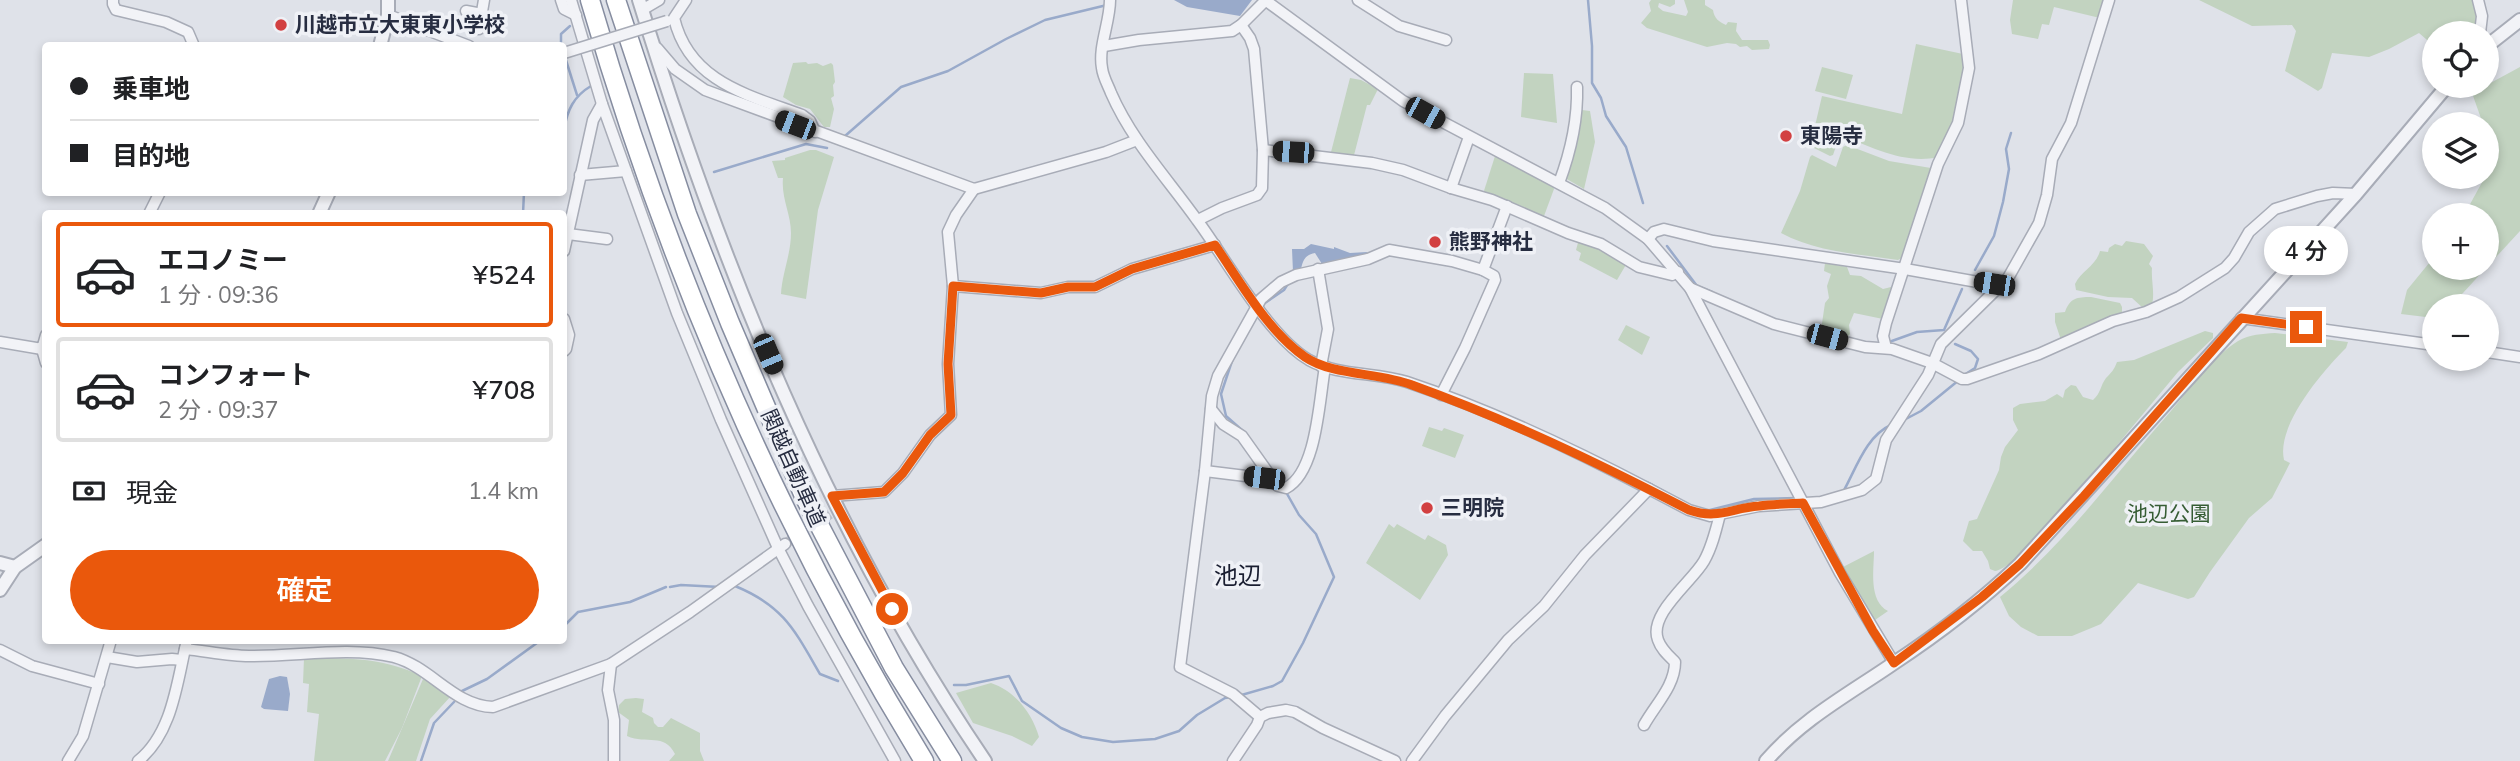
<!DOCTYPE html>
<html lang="ja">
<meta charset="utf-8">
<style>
body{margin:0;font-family:Mulish,"Noto Sans JP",sans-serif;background:#f6f6f6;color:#202124;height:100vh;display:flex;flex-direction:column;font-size:26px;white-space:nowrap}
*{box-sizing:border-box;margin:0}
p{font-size:23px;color:#757577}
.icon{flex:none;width:38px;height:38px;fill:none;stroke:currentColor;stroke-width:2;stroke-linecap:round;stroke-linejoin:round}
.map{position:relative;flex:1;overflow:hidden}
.details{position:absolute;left:42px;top:210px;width:525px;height:434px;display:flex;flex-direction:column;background:#fff;border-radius:7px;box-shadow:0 4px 10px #0003}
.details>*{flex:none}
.guide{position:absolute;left:42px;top:42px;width:525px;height:154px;border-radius:7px;box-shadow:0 4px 10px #0003;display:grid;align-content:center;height:154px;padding:0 28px;background:#fff}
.buttons{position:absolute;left:2422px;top:21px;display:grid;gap:14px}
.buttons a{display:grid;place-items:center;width:77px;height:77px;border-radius:50%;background:#fff;box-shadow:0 4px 10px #0003;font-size:35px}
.end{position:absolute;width:32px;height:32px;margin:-16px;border:9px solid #ea580c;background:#fff;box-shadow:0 0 0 4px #fff}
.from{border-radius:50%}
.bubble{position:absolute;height:49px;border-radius:24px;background:#fff;box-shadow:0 4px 10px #0003;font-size:23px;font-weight:600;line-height:49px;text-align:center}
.car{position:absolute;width:21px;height:42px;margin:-21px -10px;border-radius:9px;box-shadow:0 0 5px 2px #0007;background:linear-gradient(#222 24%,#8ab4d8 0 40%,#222 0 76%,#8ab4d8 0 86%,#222 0)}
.guide b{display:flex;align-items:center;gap:24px;height:66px;font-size:26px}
.guide b+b{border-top:2px solid #e0e0e0}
.guide i{width:18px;height:18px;background:#202124}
ul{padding:12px 0 0;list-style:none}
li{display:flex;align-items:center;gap:21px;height:105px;margin:0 14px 10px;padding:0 14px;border:4px solid #e0e0e0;border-radius:7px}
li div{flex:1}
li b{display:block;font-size:26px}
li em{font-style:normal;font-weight:600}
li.on{border-color:#ea580c}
li>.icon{width:63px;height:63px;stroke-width:1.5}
.pay{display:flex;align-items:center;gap:18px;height:77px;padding:0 28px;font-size:26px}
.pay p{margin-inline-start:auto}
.primary-button{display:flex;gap:14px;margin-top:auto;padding:14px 28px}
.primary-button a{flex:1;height:80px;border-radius:42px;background:#ea580c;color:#fff;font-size:28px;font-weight:600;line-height:80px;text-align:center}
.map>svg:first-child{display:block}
.green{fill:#c2d3c0}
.water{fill:#99aaca}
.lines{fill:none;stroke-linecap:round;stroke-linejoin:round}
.stream{stroke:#99aaca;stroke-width:2.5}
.minor-tunnel{stroke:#babec7;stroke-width:10;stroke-dasharray:10 5;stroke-linecap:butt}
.minor-casing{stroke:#a8acb7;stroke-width:13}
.tertiary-casing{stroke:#a8acb7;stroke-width:16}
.motorway-casing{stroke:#868da0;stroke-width:21}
.minor{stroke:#f2f3f7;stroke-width:10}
.tertiary{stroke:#f2f3f7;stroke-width:12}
.motorway{stroke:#fff;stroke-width:18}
.minor-bridge-casing{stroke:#a8acb7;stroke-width:13;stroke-linecap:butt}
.minor-bridge{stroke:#f2f3f7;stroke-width:10}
.route{stroke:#ea580c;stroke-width:9}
.poi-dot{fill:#d24041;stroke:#eff1f6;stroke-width:2.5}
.labels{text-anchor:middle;stroke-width:7;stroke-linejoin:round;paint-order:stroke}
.poi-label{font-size:21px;font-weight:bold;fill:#272d41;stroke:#eff1f6;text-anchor:start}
.street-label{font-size:21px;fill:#272d41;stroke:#eff1f6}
.park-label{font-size:21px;fill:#365d34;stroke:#eff1f6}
.quarter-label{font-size:24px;fill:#1a1e31;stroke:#eff1f6}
</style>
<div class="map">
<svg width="2520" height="761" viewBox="0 0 2520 761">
<rect width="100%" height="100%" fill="#dfe2e9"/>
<!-- green -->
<g class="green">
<path d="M1651 0H1675V4L1670 7 1659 3 1658 7 1663 11 1686 16 1688 12 1684 0H1705V5L1713 10C1714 18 1719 22 1726 25L1728 22 1737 23 1736 31 1742 40H1768L1770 45 1769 49 1752 50 1747 46 1740 47 1736 44 1727 43 1707 47 1647 28 1641 23 1651 11 1649 3Z"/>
<path d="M2013 0H2106L2100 18 2054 7 2049 25 2042 24 2038 39 2012 34 2010 20Z"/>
<path d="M2199 0H2475L2478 19 2472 33H2434V46L2419 33 2389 49 2369 57 2332 53 2322 88 2318 91 2285 71 2296 31 2292 25 2252 26Z"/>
<path d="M1916 44 1963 54C1967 90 1953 125 1938 157 1906 165 1871 147 1841 135L1844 123 1833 155 1830 156 1814 148 1811 143 1822 96 1902 114Z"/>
<path d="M806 62 808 64 817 63 823 66 831 63 833 65 835 82 833 85 834 96 831 98 834 109 830 127H824L810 109 796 105 783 97 793 63Z"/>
<path d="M1822 67 1853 75 1846 99 1815 91Z"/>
<path d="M2520 67V231L2451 306H2434V318L2401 314 2407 290 2434 257V268H2487V215H2464L2485 177H2487V124H2483L2472 93Z"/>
<path d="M1524 73 1553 74 1557 123 1521 117Z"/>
<path d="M1350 78 1361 80 1378 89 1370 105H1367L1353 159 1330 156Z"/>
<path d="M1582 110 1590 111 1595 142 1584 189 1565 178 1575 148Z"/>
<path d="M1847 145 1889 161 1931 168 1933 172 1905 256 1898 260C1859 254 1816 252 1781 233L1800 191 1810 157 1812 155 1836 167 1843 147Z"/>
<path d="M810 150H816L834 157 818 210 806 299 781 294C782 274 791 254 791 233 791 214 781 198 783 178H778L772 161 785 160V158Z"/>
<path d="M1495 156 1553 185 1554 189 1544 216 1483 194Z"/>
<path d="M1579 239 1599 245 1627 263 1617 280 1579 260 1581 253 1576 250Z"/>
<path d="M2126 241 2144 244 2153 256 2149 264 2152 268C2151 281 2155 292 2152 305L2143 308 2132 298 2108 297 2076 290 2075 284C2081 271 2096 266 2100 251L2108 252 2109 248 2115 244 2122 246Z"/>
<path d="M1825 263 1847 267 1850 275 1861 276 1883 289 1895 286 1883 319 1854 313 1849 325 1850 334 1847 337 1821 330 1825 303 1829 298 1827 286 1831 274 1824 271Z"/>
<path d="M2091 297 2120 303 2122 307V313L2101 321 2061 340 2055 322V313L2065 312C2070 298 2077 297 2091 297Z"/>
<path d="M1626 325 1650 337 1642 355 1618 340Z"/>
<path d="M2205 331 2213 333V338L2178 372 2088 480C2080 485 2078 494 2071 501 2057 517 2013 568 1995 571L1990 569 1988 561 1982 551H1973L1963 541 1969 521 1977 519 1999 470 2001 457 2005 447 2018 430 2013 420V408L2020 404 2045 401 2057 394 2063 398 2065 390 2071 385 2076 386 2083 397 2093 400C2101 393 2100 386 2106 378 2111 373 2114 370 2117 362L2134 360Z"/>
<path d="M2275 333 2348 342 2346 348C2323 371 2276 425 2284 460L2290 463 2272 498 2249 518 2210 572 2194 597 2188 599 2138 583 2101 624 2072 636H2038L2021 627 2009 616 2000 597C2065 544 2116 473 2171 411 2191 388 2212 357 2238 341 2250 334 2262 334 2275 333Z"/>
<path d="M1429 427 1442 431 1444 428 1464 435 1455 458 1422 446Z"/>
<path d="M1389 524 1394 528 1397 524 1425 540 1428 535 1446 545 1448 555 1420 600 1366 563Z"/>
<path d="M1874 551C1874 569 1868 601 1888 611L1875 620 1871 617 1843 567Z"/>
<path d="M304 658C347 658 381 657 422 676L402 728 385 761H314L319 714 307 712 309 684 303 683Z"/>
<path d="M423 679 436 685 451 696 430 719 416 761H388Z"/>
<path d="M991 683C1015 691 1032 713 1039 737L1032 746 1012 736 973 723 956 693Z"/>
<path d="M636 698 644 699 642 712 653 718 654 723 658 727H663L671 718 700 733V751L704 761H669L675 754C664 732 647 745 627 736L629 720 618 712 619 705 625 699Z"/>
</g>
<!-- water -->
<g class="water">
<path d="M1174 0H1252L1240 16 1187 7Z"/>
<path d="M1311 244 1334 249V247L1350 253 1367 252 1366 256 1322 264 1315 253C1305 255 1303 260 1301 269L1293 272 1292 249H1304Z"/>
<path d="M280 676 287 677 290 694 288 711 264 709 261 707 269 679Z"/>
</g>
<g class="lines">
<!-- stream -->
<g class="stream">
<path d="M1588 0 1592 46V83L1601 98 1606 116 1626 147 1643 203"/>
<path d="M561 46V34L570 26"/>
<path d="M564 54 577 95"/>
<path d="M564 130C567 110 574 96 591 86"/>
<path d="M845 136 901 87 948 71 1006 39 1045 20 1107 5"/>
<path d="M714 172 806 144 827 148"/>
<path d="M632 173 637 187"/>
<path d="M523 214 524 192"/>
<path d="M1667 246 1697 286 1712 292"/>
<path d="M1975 270 1994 236 2003 202 2009 169 2006 149 2011 133"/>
<path d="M1262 305 1284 290 1289 282"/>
<path d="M1889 342 1917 332 1944 330 1962 289"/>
<path d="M1955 344 1971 351 1978 359 1975 368 1964 375"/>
<path d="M1233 358 1221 394 1226 416 1243 431"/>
<path d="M1902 421 1921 411 1959 380"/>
<path d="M1266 462 1280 482"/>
<path d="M1647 482 1669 494"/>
<path d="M1843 492C1856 469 1866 436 1891 425"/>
<path d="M1706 511 1754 499 1796 498"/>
<path d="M735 586C784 606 795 631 820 674L838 681"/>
<path d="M670 587 681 585 720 587"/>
<path d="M564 626 578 612 630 602 666 587"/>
<path d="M954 685H966L1009 676 1022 701 1061 728 1082 737 1113 742 1155 739 1179 731 1197 715 1225 698 1231 697"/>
<path d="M462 691 487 679 541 640"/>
<path d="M1238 696 1273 686 1282 681 1303 643 1334 577 1316 534 1299 515 1286 492"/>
<path d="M421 761 434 723 454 702"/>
</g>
<!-- minor-tunnel -->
<path class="minor-tunnel" d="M785 544 830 514"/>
<defs>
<g id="minor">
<path d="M113 0V4L116 10 166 22 188 32 194 46"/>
<path d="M561 0 564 9 576 15"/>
<path d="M571 0 602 104 626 171 677 313 721 420 778 548 808 606 895 761"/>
<path d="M686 0 674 18C689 82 748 95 802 115L810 121 815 132"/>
<path d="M1110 0C1110 22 1098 47 1102 68 1103 77 1108 85 1111 93 1132 141 1167 178 1197 220 1227 260 1267 335 1309 360 1338 376 1375 372 1407 382 1491 410 1571 448 1649 489"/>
<path d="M1265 0 1403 101 1605 208 1648 239 1690 288 1840 573 1894 663"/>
<path d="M1358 0 1399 26 1446 40"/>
<path d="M2478 0 2482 16 2480 33"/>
<path d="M642 10 659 0"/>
<path d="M466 11 482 14"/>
<path d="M388 15 469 46"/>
<path d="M479 29 484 0"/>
<path d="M1104 46 1139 40 1232 31 1241 25 1266 0"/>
<path d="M657 48 675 69 705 90 974 189 1106 152 1137 140"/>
<path d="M1263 150 1372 163 1403 170 1451 188 1492 200 1568 233 1601 244 1639 267 1672 275 1678 272"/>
<path d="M580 175 626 171"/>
<path d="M1559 183C1571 151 1578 121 1577 87"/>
<path d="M1451 188 1469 137"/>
<path d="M149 214 160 192"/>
<path d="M1198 220 1222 208 1257 195 1262 188 1263 150 1254 49 1250 38 1241 25"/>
<path d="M568 234 607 239"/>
<path d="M1648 239 1654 232 1664 229 1713 241 1905 269 2000 286"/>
<path d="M564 251 593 120 602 104"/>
<path d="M1318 269 1328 329 1321 366"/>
<path d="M953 286 1041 293 1068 287H1095L1132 269 1215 245"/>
<path d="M1690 288 1774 324 1865 347 1892 349 1932 363 1962 379H1967L2039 354 2113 321 2146 312 2179 297 2225 268 2234 258 2249 232 2275 209 2317 196 2333 193 2356 194"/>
<path d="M2241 318 2434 345"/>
<path d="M564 319 569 335 566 349 564 351"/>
<path d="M0 342 42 349 46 335"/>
<path d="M1886 348 1883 336 1886 323 1938 164 1958 123 1969 68 1961 0"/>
<path d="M42 349 46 363"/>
<path d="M2487 352 2520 357"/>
<path d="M1441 395 1465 348 1495 280 1494 276 1483 270 1507 206"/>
<path d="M1211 409 1223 424 1242 436 1269 474 1270 479 1278 486 1286 488C1317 472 1319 400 1325 367"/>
<path d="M1205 471 1270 479"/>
<path d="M832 496 884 492 903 473 930 435 951 415 948 364 953 286 948 232 956 215 974 189"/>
<path d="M185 649C206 651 228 656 249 656 297 657 346 646 394 657 431 667 454 706 493 707L611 664 690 612 785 544"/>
<path d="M0 650 32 666 99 684"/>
<path d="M107 657 137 662 172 659 182 660"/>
<path d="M611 664 608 690 614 720V761"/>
<path d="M1260 717 1233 694 1180 667 1205 471 1212 396 1218 376 1261 299 1281 282 1296 275 1368 259 1389 250 1452 261 1483 270"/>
<path d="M1644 725C1655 705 1675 686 1675 662 1668 655 1661 649 1658 640 1648 614 1692 582 1704 561 1712 547 1716 530 1720 514"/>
<path d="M68 761 83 736 111 640"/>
<path d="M138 761C173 733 177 681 187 640"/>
<path d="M1233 761 1257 725 1260 717 1268 713 1286 710 1295 712 1323 728 1395 761"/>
<path d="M1412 761 1445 716 1508 640 1544 606 1585 555 1649 489 1689 510 1710 516 1759 506 1821 502 1862 490 1876 479 1886 440 1928 375 1941 344 2008 278 2039 223 2047 195 2052 159 2071 123 2109 0"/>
</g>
<g id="tertiary">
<path d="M639 0C721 266 828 530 985 761"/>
<path d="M380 46 388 15V0"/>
<path d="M2487 46 2520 20"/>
<path d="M319 214 329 192"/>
<path d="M0 563 15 567"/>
<path d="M0 590 15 567 46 545"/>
<path d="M1766 761C1802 719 1849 694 1894 663 1938 634 1982 600 2020 564L2356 194 2447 86"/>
</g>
<g id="motorway">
<path d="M590 0C667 266 779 525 924 761"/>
<path d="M616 0 687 214 730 323 804 496 894 668 952 761"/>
</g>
</defs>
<!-- minor casing -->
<use href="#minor" class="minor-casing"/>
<!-- tertiary casing -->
<use href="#tertiary" class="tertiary-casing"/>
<!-- motorway casing -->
<use href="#motorway" class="motorway-casing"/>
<!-- minor -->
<use href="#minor" class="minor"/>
<!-- tertiary -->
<use href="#tertiary" class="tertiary"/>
<!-- motorway -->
<use href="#motorway" class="motorway"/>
<defs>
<path id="minor-bridge" d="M564 53 667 21"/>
</defs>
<!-- minor-bridge casing -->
<use href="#minor-bridge" class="minor-bridge-casing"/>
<!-- minor-bridge -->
<use href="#minor-bridge" class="minor-bridge"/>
</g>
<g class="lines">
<!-- route -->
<path class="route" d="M892 609 832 496 884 492 903 473 930 435 951 415 948 364 953 286 1041 293 1068 287H1095L1132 269 1215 245C1241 283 1267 330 1305 357 1333 376 1379 372 1412 385 1511 421 1596 462 1689 510 1718 520 1731 508 1759 506 1774 504 1789 504 1803 503L1873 631 1894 663 1982 597 2020 564 2084 496 2241 318 2306 327"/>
</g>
<!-- markers -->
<g class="poi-dot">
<circle cx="281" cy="25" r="7"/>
<circle cx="1786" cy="136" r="7"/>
<circle cx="1435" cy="242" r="7"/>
<circle cx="1427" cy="508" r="7"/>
</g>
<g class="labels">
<!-- poi labels -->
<g class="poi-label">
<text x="295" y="32">川越市立大東東小学校</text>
<text x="1800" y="143">東陽寺</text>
<text x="1449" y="249">熊野神社</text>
<text x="1441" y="515">三明院</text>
</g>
<!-- street labels -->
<g class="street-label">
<text transform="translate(793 468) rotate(66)" y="7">関越自動車道</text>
</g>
<!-- park labels -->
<g class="park-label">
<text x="2169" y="521">池辺公園</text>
</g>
<!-- quarter labels -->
<g class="quarter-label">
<text x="1238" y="584">池辺</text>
</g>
</g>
</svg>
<div class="buttons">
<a><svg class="icon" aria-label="locate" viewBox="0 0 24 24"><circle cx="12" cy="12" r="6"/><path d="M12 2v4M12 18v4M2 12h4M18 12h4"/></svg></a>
<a><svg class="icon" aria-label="layers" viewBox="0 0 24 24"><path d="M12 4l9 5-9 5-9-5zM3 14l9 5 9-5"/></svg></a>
<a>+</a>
<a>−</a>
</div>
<i class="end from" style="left:892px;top:609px"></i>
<i class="end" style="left:2306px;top:327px"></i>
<div class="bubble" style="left:2264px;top:226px;width:84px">4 分</div>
<i class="car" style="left:1425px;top:113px;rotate:119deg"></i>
<i class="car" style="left:795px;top:125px;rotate:291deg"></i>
<i class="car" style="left:1293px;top:152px;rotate:274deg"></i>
<i class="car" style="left:1994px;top:284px;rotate:279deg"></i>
<i class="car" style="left:1827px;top:337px;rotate:105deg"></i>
<i class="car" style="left:768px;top:354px;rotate:157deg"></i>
<i class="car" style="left:1264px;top:478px;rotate:277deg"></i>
<div class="guide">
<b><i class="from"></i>乗車地</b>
<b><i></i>目的地</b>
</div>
<section class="details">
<ul>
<li class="on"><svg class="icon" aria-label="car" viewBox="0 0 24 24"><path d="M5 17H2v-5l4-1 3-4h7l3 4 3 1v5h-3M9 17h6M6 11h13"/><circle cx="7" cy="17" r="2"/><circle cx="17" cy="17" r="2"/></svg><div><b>エコノミー</b><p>1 分 · 09:36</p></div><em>¥524</em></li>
<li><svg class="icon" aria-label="car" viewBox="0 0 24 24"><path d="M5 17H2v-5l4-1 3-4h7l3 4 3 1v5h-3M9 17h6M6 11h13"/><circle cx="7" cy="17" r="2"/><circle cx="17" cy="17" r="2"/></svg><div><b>コンフォート</b><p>2 分 · 09:37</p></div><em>¥708</em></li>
</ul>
<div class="pay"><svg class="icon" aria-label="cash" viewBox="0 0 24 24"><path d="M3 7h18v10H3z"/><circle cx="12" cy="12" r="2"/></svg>現金<p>1.4 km</p></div>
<div class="primary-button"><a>確定</a></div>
</section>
</div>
